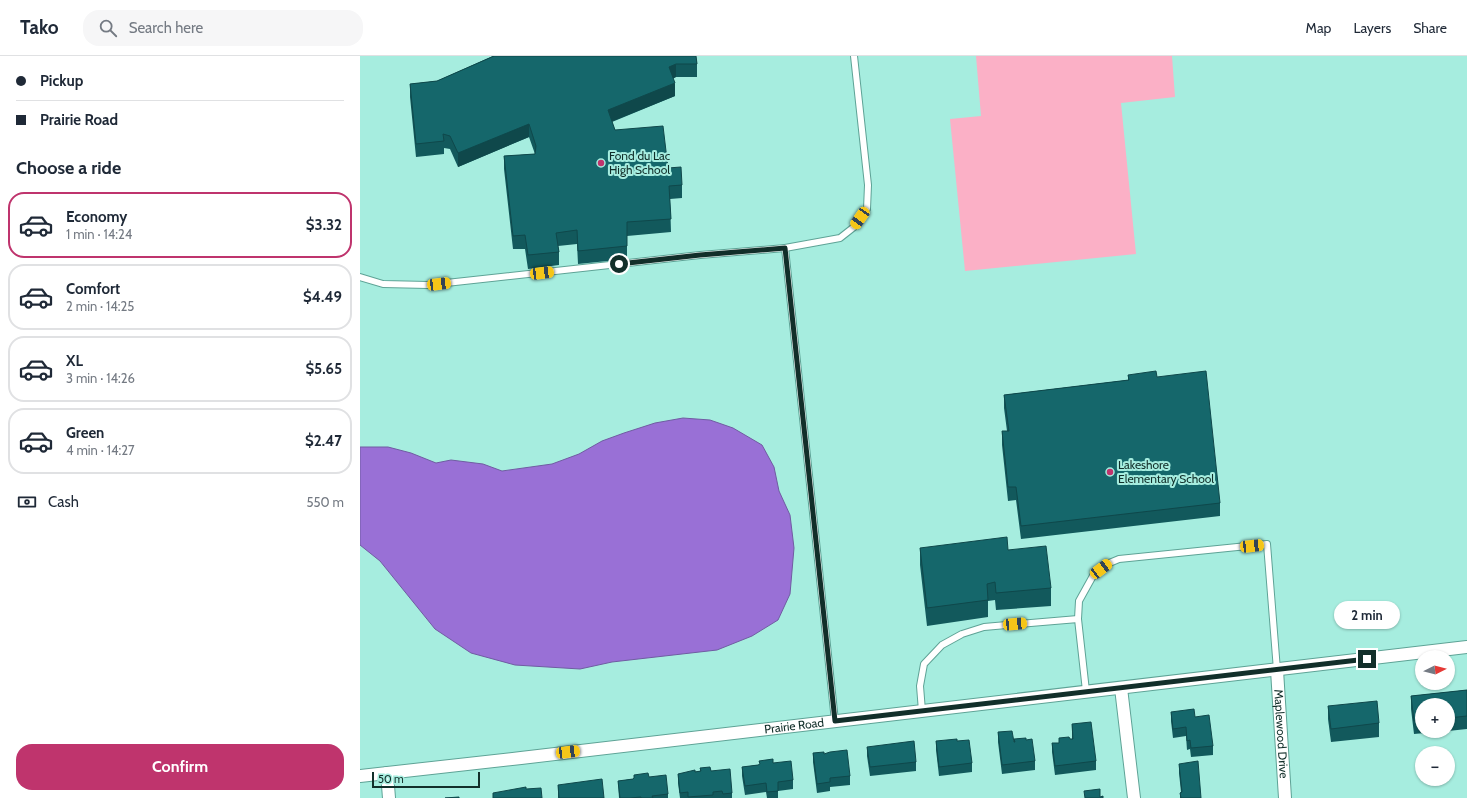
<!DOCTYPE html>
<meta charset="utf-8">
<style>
body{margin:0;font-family:Cabin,sans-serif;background:#f6f6f7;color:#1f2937;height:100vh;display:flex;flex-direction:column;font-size:15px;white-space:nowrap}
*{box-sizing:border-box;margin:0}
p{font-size:13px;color:#747a83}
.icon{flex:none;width:22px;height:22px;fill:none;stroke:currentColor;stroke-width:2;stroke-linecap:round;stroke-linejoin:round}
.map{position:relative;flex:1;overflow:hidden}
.sheet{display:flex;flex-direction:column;background:#fff;width:360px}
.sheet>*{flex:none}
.top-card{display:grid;align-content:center;height:88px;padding:0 16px;background:#fff}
.needle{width:26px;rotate:84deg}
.controls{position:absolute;left:1055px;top:594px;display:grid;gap:8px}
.controls a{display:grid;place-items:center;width:40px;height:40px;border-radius:50%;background:#fff;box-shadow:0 1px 3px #0004;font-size:20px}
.scale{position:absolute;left:12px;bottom:10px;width:108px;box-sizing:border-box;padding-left:4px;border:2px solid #122f2a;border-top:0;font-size:11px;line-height:14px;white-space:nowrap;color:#122f2a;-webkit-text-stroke:3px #a6eddf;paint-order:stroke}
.end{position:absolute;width:18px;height:18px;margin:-9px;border:5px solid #122f2a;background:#fff;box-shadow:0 0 0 2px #fff}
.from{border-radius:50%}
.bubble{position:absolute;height:28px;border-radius:14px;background:#fff;box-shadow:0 1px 3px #0004;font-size:13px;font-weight:700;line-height:28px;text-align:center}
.car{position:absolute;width:12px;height:24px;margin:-12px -6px;border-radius:5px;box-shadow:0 0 3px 1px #0007;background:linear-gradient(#f5c518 24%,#345 0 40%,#f5c518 0 76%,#345 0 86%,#f5c518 0)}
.top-card b{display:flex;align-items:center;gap:14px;height:38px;font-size:15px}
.top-card b+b{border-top:1px solid #e0e1e3}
.top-card i{width:10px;height:10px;background:#1f2937}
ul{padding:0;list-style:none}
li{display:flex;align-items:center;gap:12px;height:66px;margin:0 8px 6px;padding:0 8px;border:2px solid #e0e1e3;border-radius:16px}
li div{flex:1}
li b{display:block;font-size:15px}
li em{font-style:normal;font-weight:700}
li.selected{border-color:#bf346d}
li>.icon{width:36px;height:36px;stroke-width:1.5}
h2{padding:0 16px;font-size:18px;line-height:48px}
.pay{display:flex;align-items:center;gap:10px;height:44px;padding:0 16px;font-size:15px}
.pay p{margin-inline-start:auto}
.primary-button{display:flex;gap:8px;margin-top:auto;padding:8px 16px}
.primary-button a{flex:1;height:46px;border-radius:16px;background:#bf346d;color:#fff;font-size:16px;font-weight:700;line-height:46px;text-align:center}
header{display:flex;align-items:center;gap:24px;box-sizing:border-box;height:56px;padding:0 20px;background:#fff;border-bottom:1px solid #e0e1e3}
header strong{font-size:19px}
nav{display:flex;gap:22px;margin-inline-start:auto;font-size:14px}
.search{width:280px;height:36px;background:#f6f6f7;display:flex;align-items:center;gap:10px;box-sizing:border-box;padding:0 14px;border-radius:16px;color:#747a83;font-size:15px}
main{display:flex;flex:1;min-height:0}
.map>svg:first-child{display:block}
.green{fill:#fbb0c6}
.water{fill:#9970d6;stroke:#705ca2}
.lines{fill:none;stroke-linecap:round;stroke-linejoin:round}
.service-casing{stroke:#5ea396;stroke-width:8}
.minor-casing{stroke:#5ea396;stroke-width:14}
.service{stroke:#fff;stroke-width:6}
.minor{stroke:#fff;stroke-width:12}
.wall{fill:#12595c}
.shaded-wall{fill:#0f484b}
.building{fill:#15676b;stroke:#0f484b}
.route{stroke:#122f2a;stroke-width:5}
.poi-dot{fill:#bf346d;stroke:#a6eddf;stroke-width:1.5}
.labels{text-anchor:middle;stroke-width:4;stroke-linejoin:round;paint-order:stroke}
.poi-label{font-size:12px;fill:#122f2a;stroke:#a6eddf;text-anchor:start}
.street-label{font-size:12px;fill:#122f2a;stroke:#a6eddf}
</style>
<header>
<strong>Tako</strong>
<div class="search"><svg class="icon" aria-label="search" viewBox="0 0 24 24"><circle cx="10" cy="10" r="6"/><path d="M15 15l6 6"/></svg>Search here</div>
<nav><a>Map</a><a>Layers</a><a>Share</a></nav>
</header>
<main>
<section class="sheet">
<div class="top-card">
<b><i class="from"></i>Pickup</b>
<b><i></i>Prairie Road</b>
</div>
<h2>Choose a ride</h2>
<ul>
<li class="selected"><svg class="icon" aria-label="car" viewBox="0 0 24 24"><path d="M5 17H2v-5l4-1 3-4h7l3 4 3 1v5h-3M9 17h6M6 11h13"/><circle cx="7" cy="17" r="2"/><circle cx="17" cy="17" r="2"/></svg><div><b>Economy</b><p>1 min · 14:24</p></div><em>$3.32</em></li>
<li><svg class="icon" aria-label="car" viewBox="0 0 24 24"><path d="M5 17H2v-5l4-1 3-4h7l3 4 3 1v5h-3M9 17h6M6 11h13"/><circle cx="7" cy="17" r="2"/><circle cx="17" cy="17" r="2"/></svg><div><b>Comfort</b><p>2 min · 14:25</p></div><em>$4.49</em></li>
<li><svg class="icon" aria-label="car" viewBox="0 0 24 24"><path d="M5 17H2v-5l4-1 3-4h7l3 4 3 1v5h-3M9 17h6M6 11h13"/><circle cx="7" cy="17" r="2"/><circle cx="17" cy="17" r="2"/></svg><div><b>XL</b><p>3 min · 14:26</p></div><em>$5.65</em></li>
<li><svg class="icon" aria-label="car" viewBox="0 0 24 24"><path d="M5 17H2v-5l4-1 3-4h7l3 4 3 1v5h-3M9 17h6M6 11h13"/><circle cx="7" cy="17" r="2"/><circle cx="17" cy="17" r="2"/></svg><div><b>Green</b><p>4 min · 14:27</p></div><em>$2.47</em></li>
</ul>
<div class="pay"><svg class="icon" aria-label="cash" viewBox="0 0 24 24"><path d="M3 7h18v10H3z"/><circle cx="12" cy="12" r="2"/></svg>Cash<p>550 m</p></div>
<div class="primary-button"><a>Confirm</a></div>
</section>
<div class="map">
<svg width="1107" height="742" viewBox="0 0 1107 742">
<rect width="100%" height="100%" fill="#a6eddf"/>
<!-- green -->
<path class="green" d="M616 0H812L815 41 761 47 776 198 605 215 590 63 621 60Z"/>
<!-- water -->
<path class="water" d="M323 362 350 364 373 372 402 389 414 411 419 435 430 459 434 492 430 538 418 564 392 580 357 594 252 606 220 613 155 609 111 597 75 573 20 505 0 489V391H28L51 397 76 407 91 404 123 408 142 415 192 408 219 398 242 385 264 377 295 367Z"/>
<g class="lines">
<defs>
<g id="service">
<path d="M425 192 475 665"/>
<path d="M0 221 23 228 68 229 340 199 425 192 480 182 494 171 507 153 508 129 494 0"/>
<path d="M718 563 719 545 734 518 747 508 759 503 907 488 917 614"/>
<path d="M562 655 560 630 564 608 582 589 602 578 624 571 718 563 726 635"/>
</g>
<g id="minor">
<path id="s1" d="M917 614 925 742"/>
<path d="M761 632 774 742"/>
<path d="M27 717 29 742"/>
<path id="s2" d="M0 720 161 702 1107 591"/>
</g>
</defs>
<!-- service casing -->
<use href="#service" class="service-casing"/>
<!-- minor casing -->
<use href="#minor" class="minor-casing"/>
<!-- service -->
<use href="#service" class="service"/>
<!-- minor -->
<use href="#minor" class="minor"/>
</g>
<!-- wall -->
<g class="wall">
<path d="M133 0H336L337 8V21H316L313 22 315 40 252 66 255 74 308 112 322 129V142L310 143 311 176 267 180V203L218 208 217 188 198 190 199 196V209L168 213 165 193H153L144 113V100L175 98 169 81 98 111 90 93 84 92V98L56 101 50 41V28L77 25Z"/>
<path d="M768 319 797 321 860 447V460L661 483 656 444 648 445 642 389V375H647L644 352V339L768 324Z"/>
<path d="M560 492 648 494 691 532V550L636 554 635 544 628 545V561L567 570 560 509Z"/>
<path d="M1107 634V673L1088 675V649H1062V675H1086L1054 678 1051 653V640Z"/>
<path d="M968 650 1019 667V681L971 686 968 663Z"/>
<path d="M811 656 835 661 853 690V699L831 701 830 693 827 694 826 680 813 682 811 665Z"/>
<path d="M712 668 736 705V714L695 719 692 696V687H699V682L712 683Z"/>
<path d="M638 676 654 686V683L666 684 675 705V714L642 718 638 686Z"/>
<path d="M576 685H597L612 707V716L579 720 576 694Z"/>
<path d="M507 691 556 706V715L510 720 507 700Z"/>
<path d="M453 697 464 698 490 720V729L470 731V735L457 737 453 706Z"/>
<path d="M413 707 433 724V733L418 735V742H407L406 736 385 739 382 720V711Z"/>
<path d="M819 708 841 742H820V737L821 736 819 717Z"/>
<path d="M340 712 351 715 372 737V742H320L318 727V718L340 715Z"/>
<path d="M289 721 308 738V742H259L258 725 273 723Z"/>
<path d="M198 729 244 742H198Z"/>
</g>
<!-- shaded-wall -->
<g class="shaded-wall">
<path d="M316 8V21L309 25V11Z"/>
<path d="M315 27V40L248 67V54Z"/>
<path d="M169 68V81L98 111V97Z"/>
</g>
<!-- building -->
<g class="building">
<path d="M134 0H336L337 8H316L309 11 315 27 248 54 255 74 303 70 308 112 321 111 322 129 309 130 311 163 267 166V190L218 195 217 174 196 177 199 196 168 199 165 179 153 180 144 100 175 98 176 90 169 68 98 97 90 80 83 78 84 85 56 88 50 28 77 25Z"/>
<path d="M796 315 797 321 846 315 860 447 661 470 656 431H648L642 375H649L644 339 769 324 768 319Z"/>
<path d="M647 481 648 494 686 490 691 532 636 537 635 526 627 528 628 544 567 552 560 492Z"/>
<path d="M1107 634V660L1088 662V649H1062V664L1054 665 1051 640Z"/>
<path d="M1017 645 1019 667 971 673 968 650Z"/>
<path d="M834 653 835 661 849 659 853 690 831 692 830 684 827 685 826 671 813 673 811 656Z"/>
<path d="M731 666 736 705 695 710 692 687H699V682L709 681 710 683H713L712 668Z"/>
<path d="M652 675 654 686H655L654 683 666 682V684L672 683 675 705 642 709 638 676Z"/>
<path d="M597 683V685L609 684 612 707 579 711 576 685Z"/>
<path d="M554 685 556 706 510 711 507 691Z"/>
<path d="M487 694 490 720 470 722V726L457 728 453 697 464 696V698L470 696Z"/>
<path d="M413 703V707L431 705 433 724 418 726V735L407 736 406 727 385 730 382 711 398 709 400 708 399 705Z"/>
<path d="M838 705 841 742H821L820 737 822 736 819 708Z"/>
<path d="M350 711 351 715 370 713 372 737 363 738 362 735 353 736V739L328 741V736L320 737 318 718 335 714V716L341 715 340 712Z"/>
<path d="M288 717 289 721 306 719 308 738 292 740 293 742H281V741L270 742H260L258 725 273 723 274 722V719Z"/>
<path d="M242 723 244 742H199L198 729Z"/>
<path d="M166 731V733L181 732 182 742H133V737Z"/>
<path d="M740 733V741L743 740V742H725L724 735Z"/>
<path d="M99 741V742H85Z"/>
</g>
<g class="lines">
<!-- route -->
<path class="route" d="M259 208 340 199 425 192 475 665 1007 603"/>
</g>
<!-- markers -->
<g class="poi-dot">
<circle cx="241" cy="107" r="4"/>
<circle cx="750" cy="416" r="4"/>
</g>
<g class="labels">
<!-- poi labels -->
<g class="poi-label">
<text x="249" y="104">Fond du Lac<tspan x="249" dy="14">High School</tspan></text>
<text x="758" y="413">Lakeshore<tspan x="758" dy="14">Elementary School</tspan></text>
</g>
<!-- street labels -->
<g class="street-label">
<text dy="4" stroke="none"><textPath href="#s2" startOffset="437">Prairie Road</textPath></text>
<text dy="4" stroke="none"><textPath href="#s1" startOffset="64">Maplewood Drive</textPath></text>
</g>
</g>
</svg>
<div class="controls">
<a><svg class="needle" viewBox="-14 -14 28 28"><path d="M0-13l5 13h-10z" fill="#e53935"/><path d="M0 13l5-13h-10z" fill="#747a83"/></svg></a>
<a>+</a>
<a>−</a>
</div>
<div class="scale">50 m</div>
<i class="end from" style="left:259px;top:208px"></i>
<i class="end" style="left:1007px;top:603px"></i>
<div class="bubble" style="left:974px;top:545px;width:66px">2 min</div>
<i class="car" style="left:500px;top:162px;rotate:215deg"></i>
<i class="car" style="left:182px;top:217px;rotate:83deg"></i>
<i class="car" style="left:79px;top:228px;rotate:83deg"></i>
<i class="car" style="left:892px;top:490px;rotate:84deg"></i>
<i class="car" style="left:741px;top:513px;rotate:53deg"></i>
<i class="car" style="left:655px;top:568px;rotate:85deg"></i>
<i class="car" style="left:208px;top:696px;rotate:83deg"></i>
</div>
</main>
